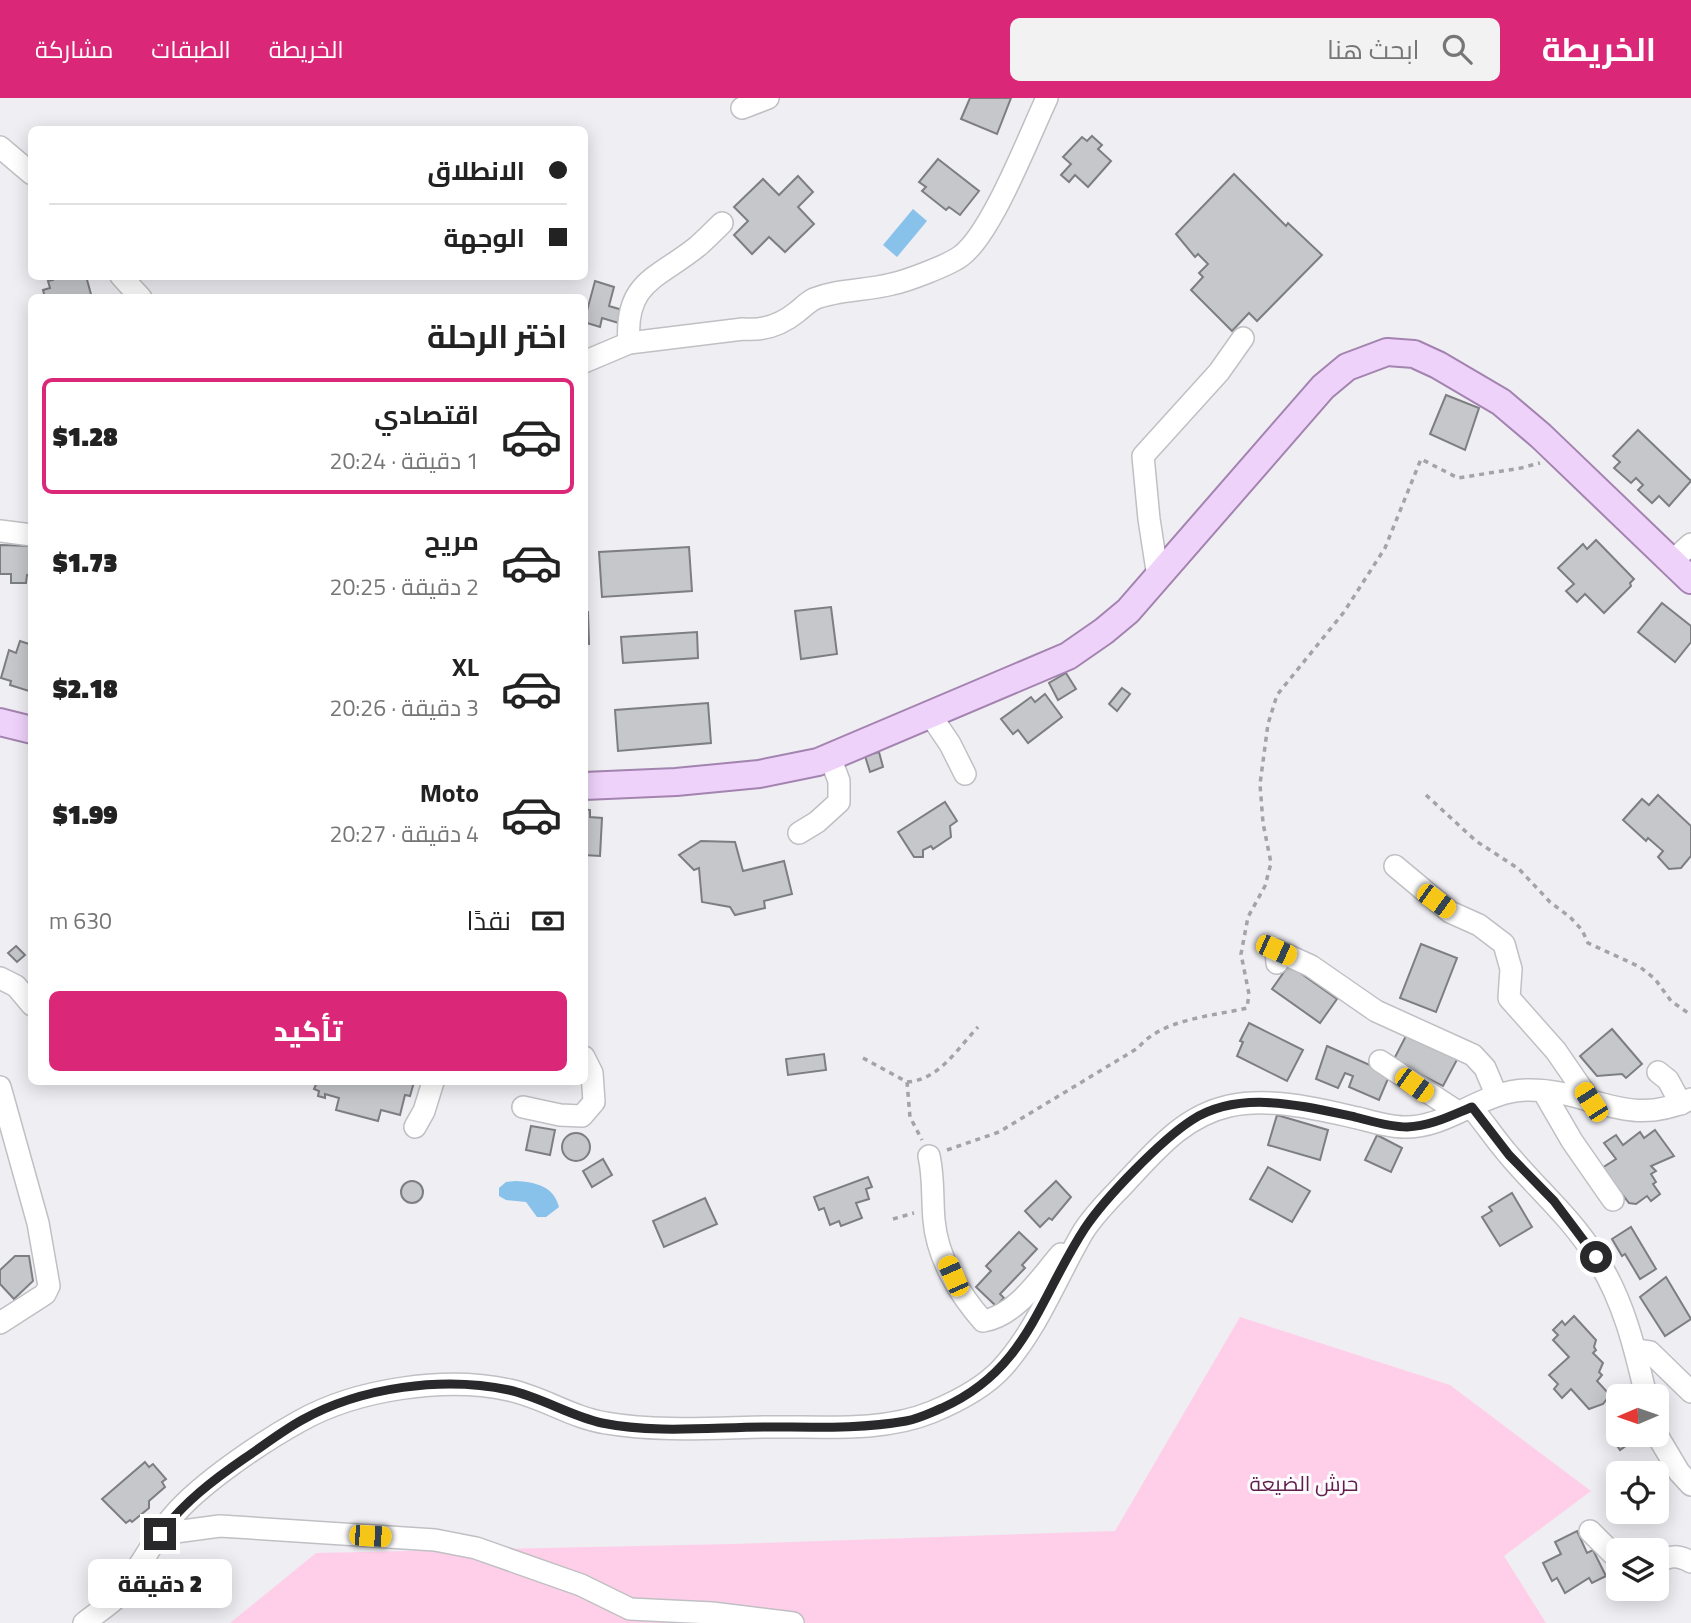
<!DOCTYPE html>
<html lang="ar">
<meta charset="utf-8">
<style>
body{margin:0;font-family:"Titillium Web",Cairo,sans-serif;background:#f2f2f2;color:#222;direction:rtl;height:100vh;display:flex;flex-direction:column;font-size:26px;white-space:nowrap}
*{box-sizing:border-box;margin:0}
p{font-size:23px;color:#767676}
.icon{flex:none;width:38px;height:38px;fill:none;stroke:currentColor;stroke-width:2;stroke-linecap:round;stroke-linejoin:round}
.map{position:relative;flex:1;overflow:hidden;direction:ltr}
.panel{position:absolute;left:28px;top:196px;width:560px;height:791px;display:flex;flex-direction:column;background:#fff;border-radius:10px;box-shadow:0 4px 18px #0003;direction:rtl}
.panel>*{flex:none}
.top-card{position:absolute;left:28px;top:28px;width:560px;height:154px;border-radius:10px;box-shadow:0 4px 18px #0003;direction:rtl;display:grid;align-content:center;height:154px;padding:0 21px;background:#fff}
.needle{width:46px;rotate:268deg}
.buttons{position:absolute;left:1606px;top:1286px;display:grid;gap:14px}
.buttons a{display:grid;place-items:center;width:63px;height:63px;border-radius:10px;background:#fff;box-shadow:0 4px 18px #0003;font-size:35px}
.end{position:absolute;width:32px;height:32px;margin:-16px;border:9px solid #29282a;background:#fff;box-shadow:0 0 0 4px #fff}
.from{border-radius:50%}
.bubble{position:absolute;height:49px;border-radius:10px;background:#fff;box-shadow:0 4px 18px #0003;font-size:23px;font-weight:800;line-height:49px;text-align:center;direction:rtl}
.car{position:absolute;width:21px;height:42px;margin:-21px -10px;border-radius:9px;box-shadow:0 0 5px 2px #0007;background:linear-gradient(#f5c518 24%,#345 0 40%,#f5c518 0 76%,#345 0 86%,#f5c518 0)}
.top-card b{display:flex;align-items:center;gap:24px;height:66px;font-size:26px}
.top-card b+b{border-top:2px solid #e0e0e0}
.top-card i{width:18px;height:18px;background:#222}
ul{padding:0;list-style:none}
li{display:flex;align-items:center;gap:21px;height:116px;margin:0 14px 10px;padding:0 7px;border:4px solid transparent;border-radius:10px}
li div{flex:1}
li b{display:block;font-size:26px}
li em{font-style:normal;font-weight:800}
li.current{border-color:#db2777}
li>.icon{width:63px;height:63px;stroke-width:1.5}
h2{padding:0 21px;font-size:32px;line-height:84px}
.pay{display:flex;align-items:center;gap:18px;height:77px;padding:0 21px;font-size:26px}
.pay p{margin-inline-start:auto}
.cta{display:flex;gap:14px;margin-top:auto;padding:14px 21px}
.cta a{flex:1;height:80px;border-radius:10px;background:#db2777;color:#fff;font-size:28px;font-weight:800;line-height:80px;text-align:center}
header{display:flex;align-items:center;gap:42px;box-sizing:border-box;height:98px;padding:0 35px;background:#db2777;color:#fff}
header strong{font-size:33px}
nav{display:flex;gap:38px;margin-inline-start:auto;font-size:24px}
.search{width:490px;height:63px;background:#f2f2f2;display:flex;align-items:center;gap:18px;box-sizing:border-box;padding:0 24px;border-radius:10px;color:#767676;font-size:26px}
.map>svg:first-child{display:block}
.green{fill:#ffcfea}
.water{fill:#88c2eb}
.building{fill:#c5c7cb;stroke:#7d7e82;stroke-width:2}
.lines{fill:none;stroke-linecap:round;stroke-linejoin:round}
.minor-casing{stroke:#c0c0c4;stroke-width:24}
.major-casing{stroke:#a383af;stroke-width:30}
.path{stroke:#a4a3a7;stroke-width:3.5;stroke-dasharray:5 5;stroke-linecap:butt}
.minor{stroke:#fff;stroke-width:21}
.major{stroke:#efd2fa;stroke-width:26}
.route{stroke:#29282a;stroke-width:9}
.labels{text-anchor:middle;stroke-width:6;stroke-linejoin:round;paint-order:stroke}
.park-label{font-size:21px;fill:#611d4b;stroke:#fcfcff}
</style>
<header>
<strong>الخريطة</strong>
<div class="search"><svg class="icon" aria-label="search" viewBox="0 0 24 24"><circle cx="10" cy="10" r="6"/><path d="M15 15l6 6"/></svg>ابحث هنا</div>
<nav><a>الخريطة</a><a>الطبقات</a><a>مشاركة</a></nav>
</header>
<div class="map">
<svg width="1691" height="1525" viewBox="0 0 1691 1525">
<rect width="100%" height="100%" fill="#efeef3"/>
<!-- green -->
<path class="green" d="M1240 1219 1450 1287 1591 1393 1504 1458 1546 1525H230L316 1455 732 1446 1115 1433Z"/>
<!-- water -->
<g class="water">
<path d="M913 111 927 123 897 159 883 147Z"/>
<path d="M516 1083C535 1084 554 1088 559 1109L546 1119H537L526 1104 506 1102 499 1098V1090L506 1084Z"/>
</g>
<!-- building -->
<g class="building">
<path d="M970 0H1011L997 36 961 21Z"/>
<path d="M1092 38 1102 47 1098 51 1111 63 1088 89 1075 77 1069 84 1061 77 1071 66 1063 59 1082 39 1087 43Z"/>
<path d="M938 61 979 93 960 117 949 109 946 112 922 93 926 89 919 84Z"/>
<path d="M1234 76 1286 128 1288 125 1322 157 1257 223 1249 215 1232 233 1191 192 1203 179 1199 175 1208 166 1198 156 1195 159 1176 136Z"/>
<path d="M798 78 813 94 798 109 814 126 785 154 769 139 752 156 734 137 748 123 734 109 763 81 779 97Z"/>
<path d="M53 178H86L92 200H45L43 192 50 190 48 183 53 182Z"/>
<path d="M595 183 614 189 609 208 626 213 622 226 602 220 600 229 584 224Z"/>
<path d="M1446 297 1479 310 1465 352 1430 336Z"/>
<path d="M1638 332 1691 383 1669 408 1659 398 1652 405 1638 392 1643 387 1636 380 1631 385 1614 370 1620 364 1613 358Z"/>
<path d="M1596 442 1634 481 1630 485 1631 488 1604 515 1585 496 1577 504 1566 493 1574 486 1558 470 1583 446 1587 451Z"/>
<path d="M0 447 32 448V477H27L26 485H11V476H0Z"/>
<path d="M689 449 692 493 602 499 599 454Z"/>
<path d="M1662 505 1691 528V544L1675 564 1638 534Z"/>
<path d="M831 509 837 556 801 561 795 513Z"/>
<path d="M584 514H588L589 546H584Z"/>
<path d="M697 534 698 560 623 565 621 539Z"/>
<path d="M20 543 32 547V594L10 587 11 583 1 580 9 552 16 555Z"/>
<path d="M1066 575 1076 591 1058 602 1049 585Z"/>
<path d="M1122 590 1130 596 1117 613 1109 606Z"/>
<path d="M1045 596 1062 619 1028 645 1018 632 1013 636 1001 621 1031 599 1035 604Z"/>
<path d="M708 605 711 645 618 653 615 612Z"/>
<path d="M879 654 883 669 870 674 865 658Z"/>
<path d="M1658 697 1691 728V758L1681 770 1669 771 1658 759 1663 753 1648 740 1646 743 1623 722 1642 701 1649 707Z"/>
<path d="M945 704 957 723 950 728 951 739 933 751 931 748 923 752V759H914L898 734Z"/>
<path d="M584 711 590 712V719L602 720 600 758 584 757Z"/>
<path d="M701 743 735 744 743 773 784 763 792 796 764 803 765 810 735 817 730 809 702 804 699 770 694 772 679 757Z"/>
<path d="M1421 846 1457 860 1436 914 1400 900Z"/>
<path d="M16 848 25 857 17 864 8 855Z"/>
<path d="M1289 867 1337 901 1320 925 1272 891Z"/>
<path d="M1249 925 1303 952 1287 983 1237 958 1243 944 1240 943Z"/>
<path d="M1612 931 1642 966 1626 980 1622 976 1597 978 1580 958Z"/>
<path d="M1409 932 1459 958 1443 988 1393 963Z"/>
<path d="M1327 948 1390 976 1379 1002 1349 989 1353 978 1345 975 1338 990 1316 981Z"/>
<path d="M824 956 826 972 788 977 786 961Z"/>
<path d="M317 984H414L410 998 405 997 400 1017 381 1012 378 1023 336 1012 339 1000 325 996V1000L318 998 319 993 314 991Z"/>
<path d="M1277 1017 1328 1032 1320 1062 1268 1047Z"/>
<path d="M531 1028 555 1032 550 1057 526 1052Z"/>
<path d="M1655 1032 1674 1058 1651 1068 1656 1073 1651 1076 1656 1084 1653 1086 1660 1096 1651 1103 1647 1098 1636 1106 1629 1105 1602 1070 1616 1061 1604 1045 1616 1037 1623 1047 1640 1034 1644 1040Z"/>
<circle cx="576" cy="1049" r="14"/>
<path d="M1377 1037 1402 1050 1391 1074 1365 1062Z"/>
<path d="M603 1061 612 1077 592 1089 583 1073Z"/>
<path d="M1268 1069 1310 1093 1292 1124 1250 1101Z"/>
<path d="M868 1079 872 1089 866 1091 869 1101 856 1105 862 1120 841 1128 839 1123 830 1127 824 1110 819 1112 814 1099Z"/>
<circle cx="412" cy="1094" r="11"/>
<path d="M1056 1083 1071 1099 1052 1122 1049 1120 1040 1129 1025 1113Z"/>
<path d="M1512 1095 1532 1129 1500 1148 1482 1119 1492 1113 1489 1109Z"/>
<path d="M705 1100 717 1126 664 1149 653 1123Z"/>
<path d="M1631 1129 1656 1171 1640 1181 1625 1156 1622 1158 1612 1141Z"/>
<path d="M1019 1134 1037 1151 1022 1167 1025 1170 1000 1196 1004 1200 996 1208 976 1189 991 1173 986 1168Z"/>
<path d="M15 1158H29L33 1183 14 1201 0 1186V1172Z"/>
<path d="M1666 1179 1691 1221 1665 1238 1640 1199Z"/>
<path d="M1574 1218 1596 1242 1594 1249 1596 1252 1593 1255 1603 1265 1599 1274 1602 1277 1597 1283 1610 1297 1603 1306 1589 1311 1571 1291 1562 1300 1554 1291 1558 1286 1549 1277 1569 1259 1553 1242 1558 1237 1553 1232 1562 1223 1565 1227Z"/>
<path d="M1619 1327V1337H1630L1634 1342 1620 1352 1608 1334Z"/>
<path d="M145 1364 149 1369 153 1366 166 1381 162 1384 165 1389 149 1403V1410L132 1424 130 1422 126 1425 102 1401Z"/>
<path d="M1577 1433 1587 1455 1593 1452 1606 1478 1592 1485 1589 1480 1565 1495 1557 1480 1552 1483 1543 1465 1561 1456 1555 1444Z"/>
</g>
<g class="lines">
<defs>
<g id="minor">
<path d="M742 10 768 0"/>
<path d="M0 49 32 76"/>
<path d="M121 178 141 200"/>
<path d="M629 245C624 183 659 180 698 148 706 141 714 133 722 125"/>
<path d="M584 264 629 245 743 231C764 233 781 227 797 214 802 210 808 204 814 201 839 191 866 193 892 186 907 183 949 167 961 158 992 135 1029 38 1047 0"/>
<path d="M0 433 32 437"/>
<path d="M1671 464 1691 446"/>
<path d="M1158 479 1149 421 1143 358 1219 274 1243 240"/>
<path d="M931 618 950 646 965 676"/>
<path d="M799 735 817 724 839 704V683L830 659"/>
<path d="M1395 768 1450 814 1479 827 1504 846 1511 871 1509 900 1556 953 1591 1004"/>
<path d="M1277 865 1276 852 1311 868 1376 913 1473 957 1485 970 1496 996"/>
<path d="M0 880 16 888 32 907"/>
<path d="M1380 963 1458 1014"/>
<path d="M1658 974 1668 982 1681 1006"/>
<path d="M0 989 38 1125 49 1188 45 1196 0 1225"/>
<path d="M1543 993 1572 1043 1613 1102"/>
<path d="M523 1009 560 1017 582 1018 594 1004 592 975 584 959"/>
<path d="M1471 1009C1484 1024 1495 1041 1508 1056 1537 1091 1570 1118 1595 1158 1623 1200 1635 1250 1646 1298"/>
<path d="M415 1029 424 1013 433 984"/>
<path d="M929 1058C934 1080 932 1100 934 1122 937 1159 959 1196 983 1223 1016 1218 1040 1180 1061 1156"/>
<path d="M1636 1252 1650 1254 1691 1294"/>
<path d="M1657 1337 1679 1374 1691 1387"/>
<path d="M1590 1433 1619 1462"/>
<path d="M160 1436 220 1428 435 1442 476 1450 581 1487 630 1511 712 1515 793 1525"/>
<path d="M1657 1465C1670 1457 1678 1457 1691 1464"/>
<path d="M84 1525C94 1517 105 1510 114 1502 137 1477 151 1444 173 1418 201 1385 262 1344 300 1323 357 1291 446 1278 509 1292 543 1299 572 1320 606 1325 659 1334 712 1330 765 1329 819 1328 881 1335 932 1314 956 1304 984 1290 1002 1270 1037 1232 1057 1178 1083 1134 1095 1115 1111 1100 1126 1084 1156 1052 1184 1018 1229 1008 1271 999 1317 1011 1358 1020 1373 1024 1389 1029 1404 1029 1449 1030 1483 992 1528 992 1591 991 1626 1032 1691 1001"/>
</g>
<g id="major">
<path d="M0 624 32 632"/>
<path d="M584 688 676 684 759 676 818 664 1068 558 1104 533 1128 513 1323 289 1347 269 1387 254 1414 256 1438 267 1501 304 1541 338 1691 482"/>
</g>
</defs>
<!-- minor casing -->
<use href="#minor" class="minor-casing"/>
<!-- major casing -->
<use href="#major" class="major-casing"/>
<!-- path -->
<g class="path">
<path d="M1426 697 1476 743 1519 771 1550 804 1570 819 1582 832 1588 845 1640 869 1655 881 1671 903 1691 917"/>
<path d="M863 960 907 984 910 1019 922 1042"/>
<path d="M907 984C939 982 957 951 978 929"/>
<path d="M947 1052 999 1034 1138 950C1161 921 1213 918 1247 910L1249 896 1241 856 1248 819 1265 788 1271 765 1263 725 1260 686 1268 626 1277 597 1344 514 1385 450 1421 361 1458 380 1521 370 1540 365"/>
<path d="M893 1121 914 1115"/>
</g>
<!-- minor -->
<use href="#minor" class="minor"/>
<!-- major -->
<use href="#major" class="major"/>
</g>
<g class="lines">
<!-- route -->
<path class="route" d="M160 1436C183 1405 213 1382 245 1360 263 1348 282 1333 302 1322 361 1289 443 1278 509 1292 541 1299 570 1318 602 1325 656 1336 714 1329 769 1329 814 1329 861 1331 906 1323 918 1321 930 1315 942 1310 1027 1272 1038 1202 1085 1130 1105 1100 1161 1042 1192 1022 1240 991 1303 1008 1355 1019 1371 1023 1389 1029 1407 1029 1431 1028 1450 1018 1472 1009L1509 1057 1554 1103 1596 1159"/>
</g>
<g class="labels">
<!-- park labels -->
<g class="park-label">
<text x="1304" y="1393">حرش الضيعة</text>
</g>
</g>
</svg>
<div class="buttons">
<a><svg class="needle" viewBox="-14 -14 28 28"><path d="M0-13l5 13h-10z" fill="#e53935"/><path d="M0 13l5-13h-10z" fill="#767676"/></svg></a>
<a><svg class="icon" aria-label="locate" viewBox="0 0 24 24"><circle cx="12" cy="12" r="6"/><path d="M12 2v4M12 18v4M2 12h4M18 12h4"/></svg></a>
<a><svg class="icon" aria-label="layers" viewBox="0 0 24 24"><path d="M12 4l9 5-9 5-9-5zM3 14l9 5 9-5"/></svg></a>
</div>
<i class="end from" style="left:1596px;top:1159px"></i>
<i class="end" style="left:160px;top:1436px"></i>
<div class="bubble" style="left:88px;top:1461px;width:144px">2 دقيقة</div>
<i class="car" style="left:1436px;top:803px;rotate:126deg"></i>
<i class="car" style="left:1276px;top:852px;rotate:114deg"></i>
<i class="car" style="left:1414px;top:987px;rotate:126deg"></i>
<i class="car" style="left:1591px;top:1004px;rotate:327deg"></i>
<i class="car" style="left:953px;top:1178px;rotate:336deg"></i>
<i class="car" style="left:370px;top:1438px;rotate:93deg"></i>
<div class="top-card">
<b><i class="from"></i>الانطلاق</b>
<b><i></i>الوجهة</b>
</div>
<section class="panel">
<h2>اختر الرحلة</h2>
<ul>
<li class="current"><svg class="icon" aria-label="car" viewBox="0 0 24 24"><path d="M5 17H2v-5l4-1 3-4h7l3 4 3 1v5h-3M9 17h6M6 11h13"/><circle cx="7" cy="17" r="2"/><circle cx="17" cy="17" r="2"/></svg><div><b>اقتصادي</b><p>1 دقيقة · 20:24</p></div><em>$1.28</em></li>
<li><svg class="icon" aria-label="car" viewBox="0 0 24 24"><path d="M5 17H2v-5l4-1 3-4h7l3 4 3 1v5h-3M9 17h6M6 11h13"/><circle cx="7" cy="17" r="2"/><circle cx="17" cy="17" r="2"/></svg><div><b>مريح</b><p>2 دقيقة · 20:25</p></div><em>$1.73</em></li>
<li><svg class="icon" aria-label="car" viewBox="0 0 24 24"><path d="M5 17H2v-5l4-1 3-4h7l3 4 3 1v5h-3M9 17h6M6 11h13"/><circle cx="7" cy="17" r="2"/><circle cx="17" cy="17" r="2"/></svg><div><b>XL</b><p>3 دقيقة · 20:26</p></div><em>$2.18</em></li>
<li><svg class="icon" aria-label="car" viewBox="0 0 24 24"><path d="M5 17H2v-5l4-1 3-4h7l3 4 3 1v5h-3M9 17h6M6 11h13"/><circle cx="7" cy="17" r="2"/><circle cx="17" cy="17" r="2"/></svg><div><b>Moto</b><p>4 دقيقة · 20:27</p></div><em>$1.99</em></li>
</ul>
<div class="pay"><svg class="icon" aria-label="cash" viewBox="0 0 24 24"><path d="M3 7h18v10H3z"/><circle cx="12" cy="12" r="2"/></svg>نقدًا<p>630 m</p></div>
<div class="cta"><a>تأكيد</a></div>
</section>
</div>
